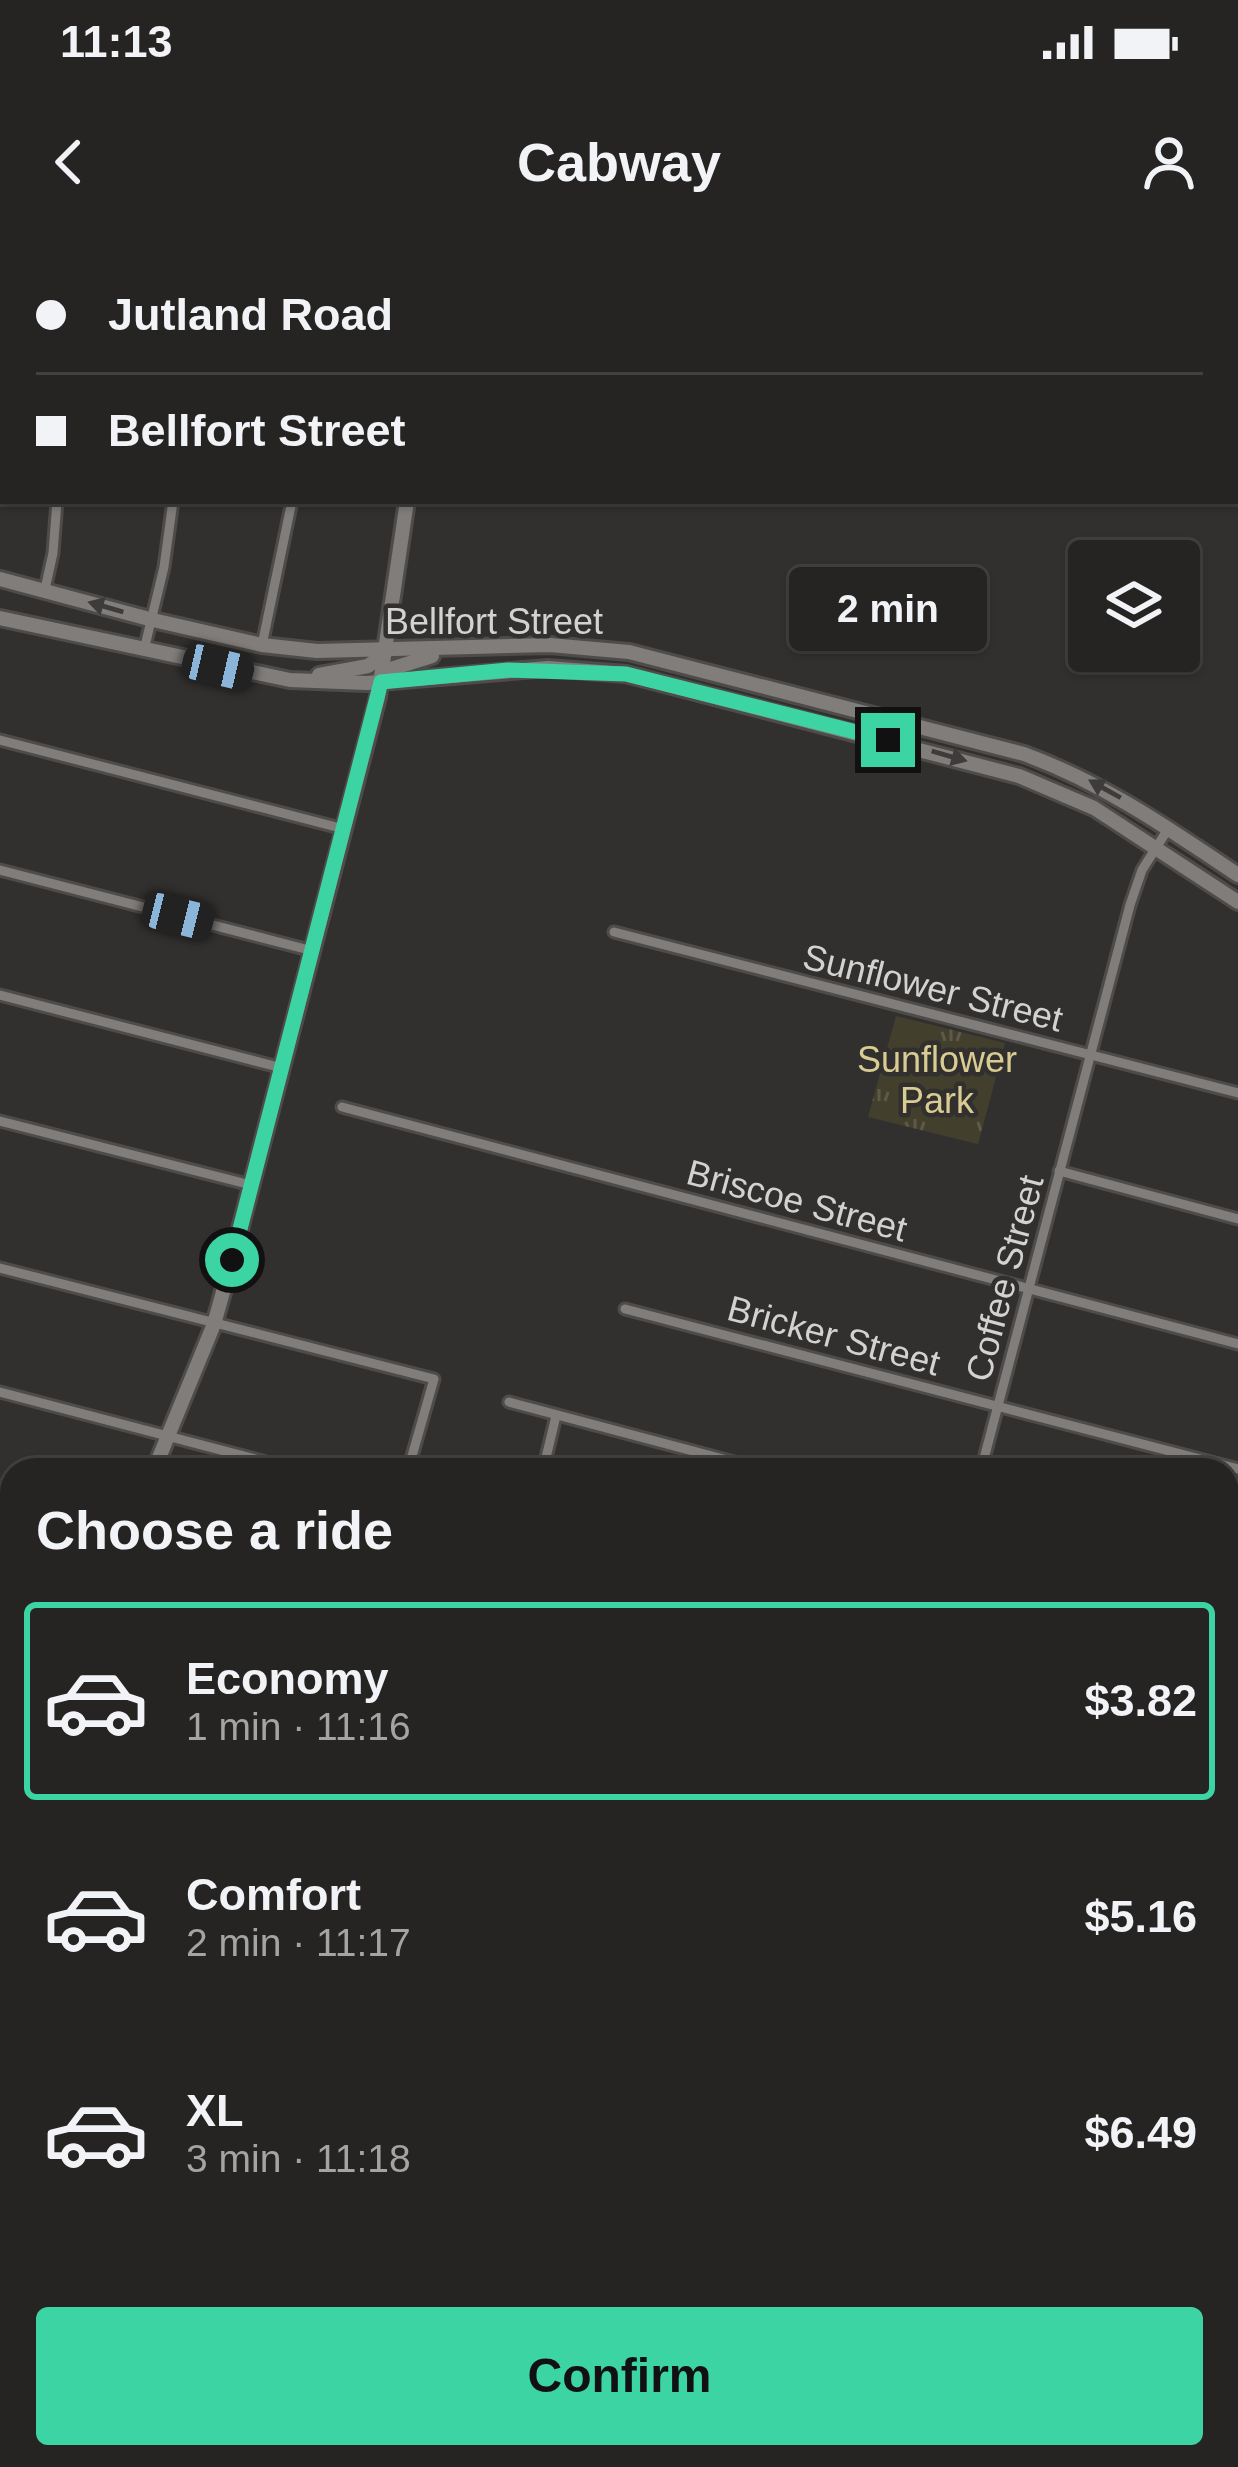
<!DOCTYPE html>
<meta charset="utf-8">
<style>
body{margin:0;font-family:Helvetica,sans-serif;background:#32302f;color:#f1f3f6;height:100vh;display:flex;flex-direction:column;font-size:45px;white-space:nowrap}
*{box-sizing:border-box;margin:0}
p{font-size:39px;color:#a4a4a5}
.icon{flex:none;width:66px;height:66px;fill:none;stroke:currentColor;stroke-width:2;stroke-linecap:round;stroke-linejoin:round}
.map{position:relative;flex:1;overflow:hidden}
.drawer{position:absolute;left:0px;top:1218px;width:1239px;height:1011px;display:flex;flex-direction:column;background:#262422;border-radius:36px 36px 0 0;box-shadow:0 3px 9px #0004,0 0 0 3px #424140}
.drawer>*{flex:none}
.banner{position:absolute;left:0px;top:0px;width:1239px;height:264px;box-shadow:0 3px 9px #0004,0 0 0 3px #424140;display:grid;align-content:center;height:264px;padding:0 36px;background:#262422}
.controls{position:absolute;left:1068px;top:300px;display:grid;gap:24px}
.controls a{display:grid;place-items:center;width:132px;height:132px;border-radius:12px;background:#262422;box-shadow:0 3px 9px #0004,0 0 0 3px #424140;font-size:60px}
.end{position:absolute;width:54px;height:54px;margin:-27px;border:15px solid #3dd4a3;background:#111;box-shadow:0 0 0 6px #111}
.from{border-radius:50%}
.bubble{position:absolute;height:84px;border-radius:12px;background:#262422;box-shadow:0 3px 9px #0004,0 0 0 3px #424140;font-size:39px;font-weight:700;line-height:84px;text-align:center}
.car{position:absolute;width:36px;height:72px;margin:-36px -18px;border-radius:15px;box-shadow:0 0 9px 3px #0007;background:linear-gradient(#222 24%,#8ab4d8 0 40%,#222 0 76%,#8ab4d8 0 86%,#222 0)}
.banner b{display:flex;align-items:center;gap:42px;height:114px;font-size:45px}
.banner b+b{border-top:3px solid #424140}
.banner i{width:30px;height:30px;background:#f1f3f6}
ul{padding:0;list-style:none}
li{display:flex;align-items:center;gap:36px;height:198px;margin:0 24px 18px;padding:0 12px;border:6px solid transparent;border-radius:12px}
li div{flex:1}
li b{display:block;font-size:45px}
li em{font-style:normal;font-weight:700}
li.on{border-color:#3dd4a3}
li>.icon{width:108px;height:108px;stroke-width:1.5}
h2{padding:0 36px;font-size:54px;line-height:144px}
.button{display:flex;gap:24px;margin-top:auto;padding:24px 36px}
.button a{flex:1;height:138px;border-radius:12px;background:#3dd4a3;color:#111;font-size:48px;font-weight:700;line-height:138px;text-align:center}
.status{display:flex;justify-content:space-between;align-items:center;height:84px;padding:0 60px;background:#262422;direction:ltr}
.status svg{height:33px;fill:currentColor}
header{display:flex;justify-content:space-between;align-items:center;height:156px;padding:0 36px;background:#262422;font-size:54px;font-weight:700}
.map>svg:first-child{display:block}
.park{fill:url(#park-tufts)}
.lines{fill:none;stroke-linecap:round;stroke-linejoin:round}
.street-casing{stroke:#4e4c4a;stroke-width:15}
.secondary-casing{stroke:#4e4c4a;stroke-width:20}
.street{stroke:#807d7b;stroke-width:9}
.secondary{stroke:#807d7b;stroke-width:14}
.oneway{fill:#3e3c3a}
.route{stroke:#3dd4a3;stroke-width:15}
.labels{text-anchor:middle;stroke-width:9;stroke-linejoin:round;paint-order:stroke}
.street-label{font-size:36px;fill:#d3d2d1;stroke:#32302e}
.park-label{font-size:36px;fill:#d9cc92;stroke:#32302e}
</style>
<div class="status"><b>11:13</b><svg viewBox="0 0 49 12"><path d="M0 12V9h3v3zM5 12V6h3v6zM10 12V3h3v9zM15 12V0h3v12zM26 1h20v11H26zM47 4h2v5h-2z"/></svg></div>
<header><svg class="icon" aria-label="back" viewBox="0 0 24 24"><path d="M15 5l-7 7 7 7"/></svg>Cabway<svg class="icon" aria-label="person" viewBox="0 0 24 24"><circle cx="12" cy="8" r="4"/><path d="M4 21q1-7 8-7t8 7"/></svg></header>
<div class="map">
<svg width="1238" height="2227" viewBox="0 0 1238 2227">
<defs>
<pattern id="park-tufts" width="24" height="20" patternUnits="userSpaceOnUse" patternTransform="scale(3)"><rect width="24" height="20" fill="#433f2d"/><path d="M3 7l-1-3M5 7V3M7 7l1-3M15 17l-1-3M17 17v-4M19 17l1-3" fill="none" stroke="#5d5a4a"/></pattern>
</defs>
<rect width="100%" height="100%" fill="#32302e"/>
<!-- park -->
<path class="park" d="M896 776 1005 803 978 904 868 877Z"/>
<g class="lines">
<defs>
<g id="street">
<path d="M38 0V3"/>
<path d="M161 0V3"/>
<path d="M290 0 291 3"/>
<path d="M697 0V3"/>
<path d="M939 0V3"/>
<path d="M1184 0V3"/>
<path d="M463 3 500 0"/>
<path d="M1236 222 1238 223"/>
<path d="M45 349 53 313 57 261"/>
<path d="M262 405 292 261"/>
<path d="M144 410 164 327 173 261"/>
<path d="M0 500 344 589"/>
<path d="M0 630 313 711"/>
<path d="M614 692 1238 853"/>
<path d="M0 755 282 828"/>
<path d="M342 867 1238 1104"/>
<path d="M0 881 251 945"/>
<path d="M1059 931 1238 979"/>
<path d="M0 1028 434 1139 408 1230"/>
<path d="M625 1069 1238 1229"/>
<path d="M0 1152 297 1230"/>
<path d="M509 1162 764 1230"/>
<path d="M543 1230 556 1176"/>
<path d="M981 1230 1130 665 1142 630 1168 589"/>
<path d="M0 1277 12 1280"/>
<path d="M1227 1352 1238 1355"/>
<path d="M0 1416H12"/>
<path d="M1227 1416 1238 1372"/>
<path d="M1227 1523 1238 1526"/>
<path d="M0 1535 12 1536"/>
<path d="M1227 1644 1238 1647"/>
<path d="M0 1656 12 1659"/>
<path d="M0 1740 12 1743"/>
<path d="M1227 1772 1238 1775"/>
<path d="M0 2102 12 2105"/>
<path d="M423 2217 462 2227"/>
<path d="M986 2217 1016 2225"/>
<path d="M52 2227 62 2217"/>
<path d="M214 2227 220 2217"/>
<path d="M361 2227 364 2217"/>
</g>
<g id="secondary">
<path d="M419 0V3"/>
<path d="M0 339 153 380 262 405 317 411 550 405 629 412 1024 514C1103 543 1168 588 1238 635"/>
<path d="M0 378 290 440 367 443 548 428 626 434 1019 536 1094 568 1238 662"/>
<path d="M319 435 368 426 386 412"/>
<path d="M383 438 394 428 432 416"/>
<path d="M154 1230 214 1084 232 1020 378 457 407 261"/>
<path d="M0 1992 12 1948"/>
</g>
</defs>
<!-- street casing -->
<use href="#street" class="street-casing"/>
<!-- secondary casing -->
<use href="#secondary" class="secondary-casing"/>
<!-- street -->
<use href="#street" class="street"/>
<!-- secondary -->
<use href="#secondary" class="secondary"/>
</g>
<!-- one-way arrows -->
<defs><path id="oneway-solid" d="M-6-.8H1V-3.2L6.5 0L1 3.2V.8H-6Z" transform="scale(3)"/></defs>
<g class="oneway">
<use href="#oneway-solid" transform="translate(106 367) rotate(-164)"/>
<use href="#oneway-solid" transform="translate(949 516) rotate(16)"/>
<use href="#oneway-solid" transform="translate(1105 549) rotate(-151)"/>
</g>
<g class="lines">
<!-- route -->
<path class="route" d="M232 1020 381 442 508 430 626 434 888 500"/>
</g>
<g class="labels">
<!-- street labels -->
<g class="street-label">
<text x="494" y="394">Bellfort Street</text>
<text transform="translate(933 747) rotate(14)" y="13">Sunflower Street</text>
<text transform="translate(797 960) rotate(15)" y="13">Briscoe Street</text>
<text transform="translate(1004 1038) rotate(-75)" y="13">Coffee Street</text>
<text transform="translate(834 1095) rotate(15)" y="13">Bricker Street</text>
</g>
<!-- park labels -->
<g class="park-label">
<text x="937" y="832">Sunflower<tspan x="937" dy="41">Park</tspan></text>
</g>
</g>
</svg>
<div class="controls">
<a><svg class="icon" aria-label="layers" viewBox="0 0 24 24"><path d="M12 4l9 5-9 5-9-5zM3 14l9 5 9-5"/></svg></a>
</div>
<i class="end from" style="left:232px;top:1020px"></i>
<i class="end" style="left:888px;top:500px"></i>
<div class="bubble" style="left:789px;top:327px;width:198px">2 min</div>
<i class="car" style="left:218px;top:427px;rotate:103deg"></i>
<i class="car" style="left:178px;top:676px;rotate:104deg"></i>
<div class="banner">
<b><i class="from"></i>Jutland Road</b>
<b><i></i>Bellfort Street</b>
</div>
<section class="drawer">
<h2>Choose a ride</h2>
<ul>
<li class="on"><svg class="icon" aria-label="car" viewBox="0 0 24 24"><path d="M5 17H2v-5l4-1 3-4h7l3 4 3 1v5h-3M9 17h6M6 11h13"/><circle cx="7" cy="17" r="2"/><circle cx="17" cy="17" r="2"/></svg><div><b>Economy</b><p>1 min · 11:16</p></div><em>$3.82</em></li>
<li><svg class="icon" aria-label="car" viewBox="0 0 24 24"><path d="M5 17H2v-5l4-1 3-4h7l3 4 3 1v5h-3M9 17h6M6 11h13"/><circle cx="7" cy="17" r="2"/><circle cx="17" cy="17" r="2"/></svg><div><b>Comfort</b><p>2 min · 11:17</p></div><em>$5.16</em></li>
<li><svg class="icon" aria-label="car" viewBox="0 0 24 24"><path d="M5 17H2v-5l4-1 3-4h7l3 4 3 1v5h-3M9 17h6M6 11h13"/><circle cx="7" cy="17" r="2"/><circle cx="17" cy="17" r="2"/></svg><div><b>XL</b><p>3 min · 11:18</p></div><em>$6.49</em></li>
</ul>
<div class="button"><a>Confirm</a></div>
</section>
</div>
